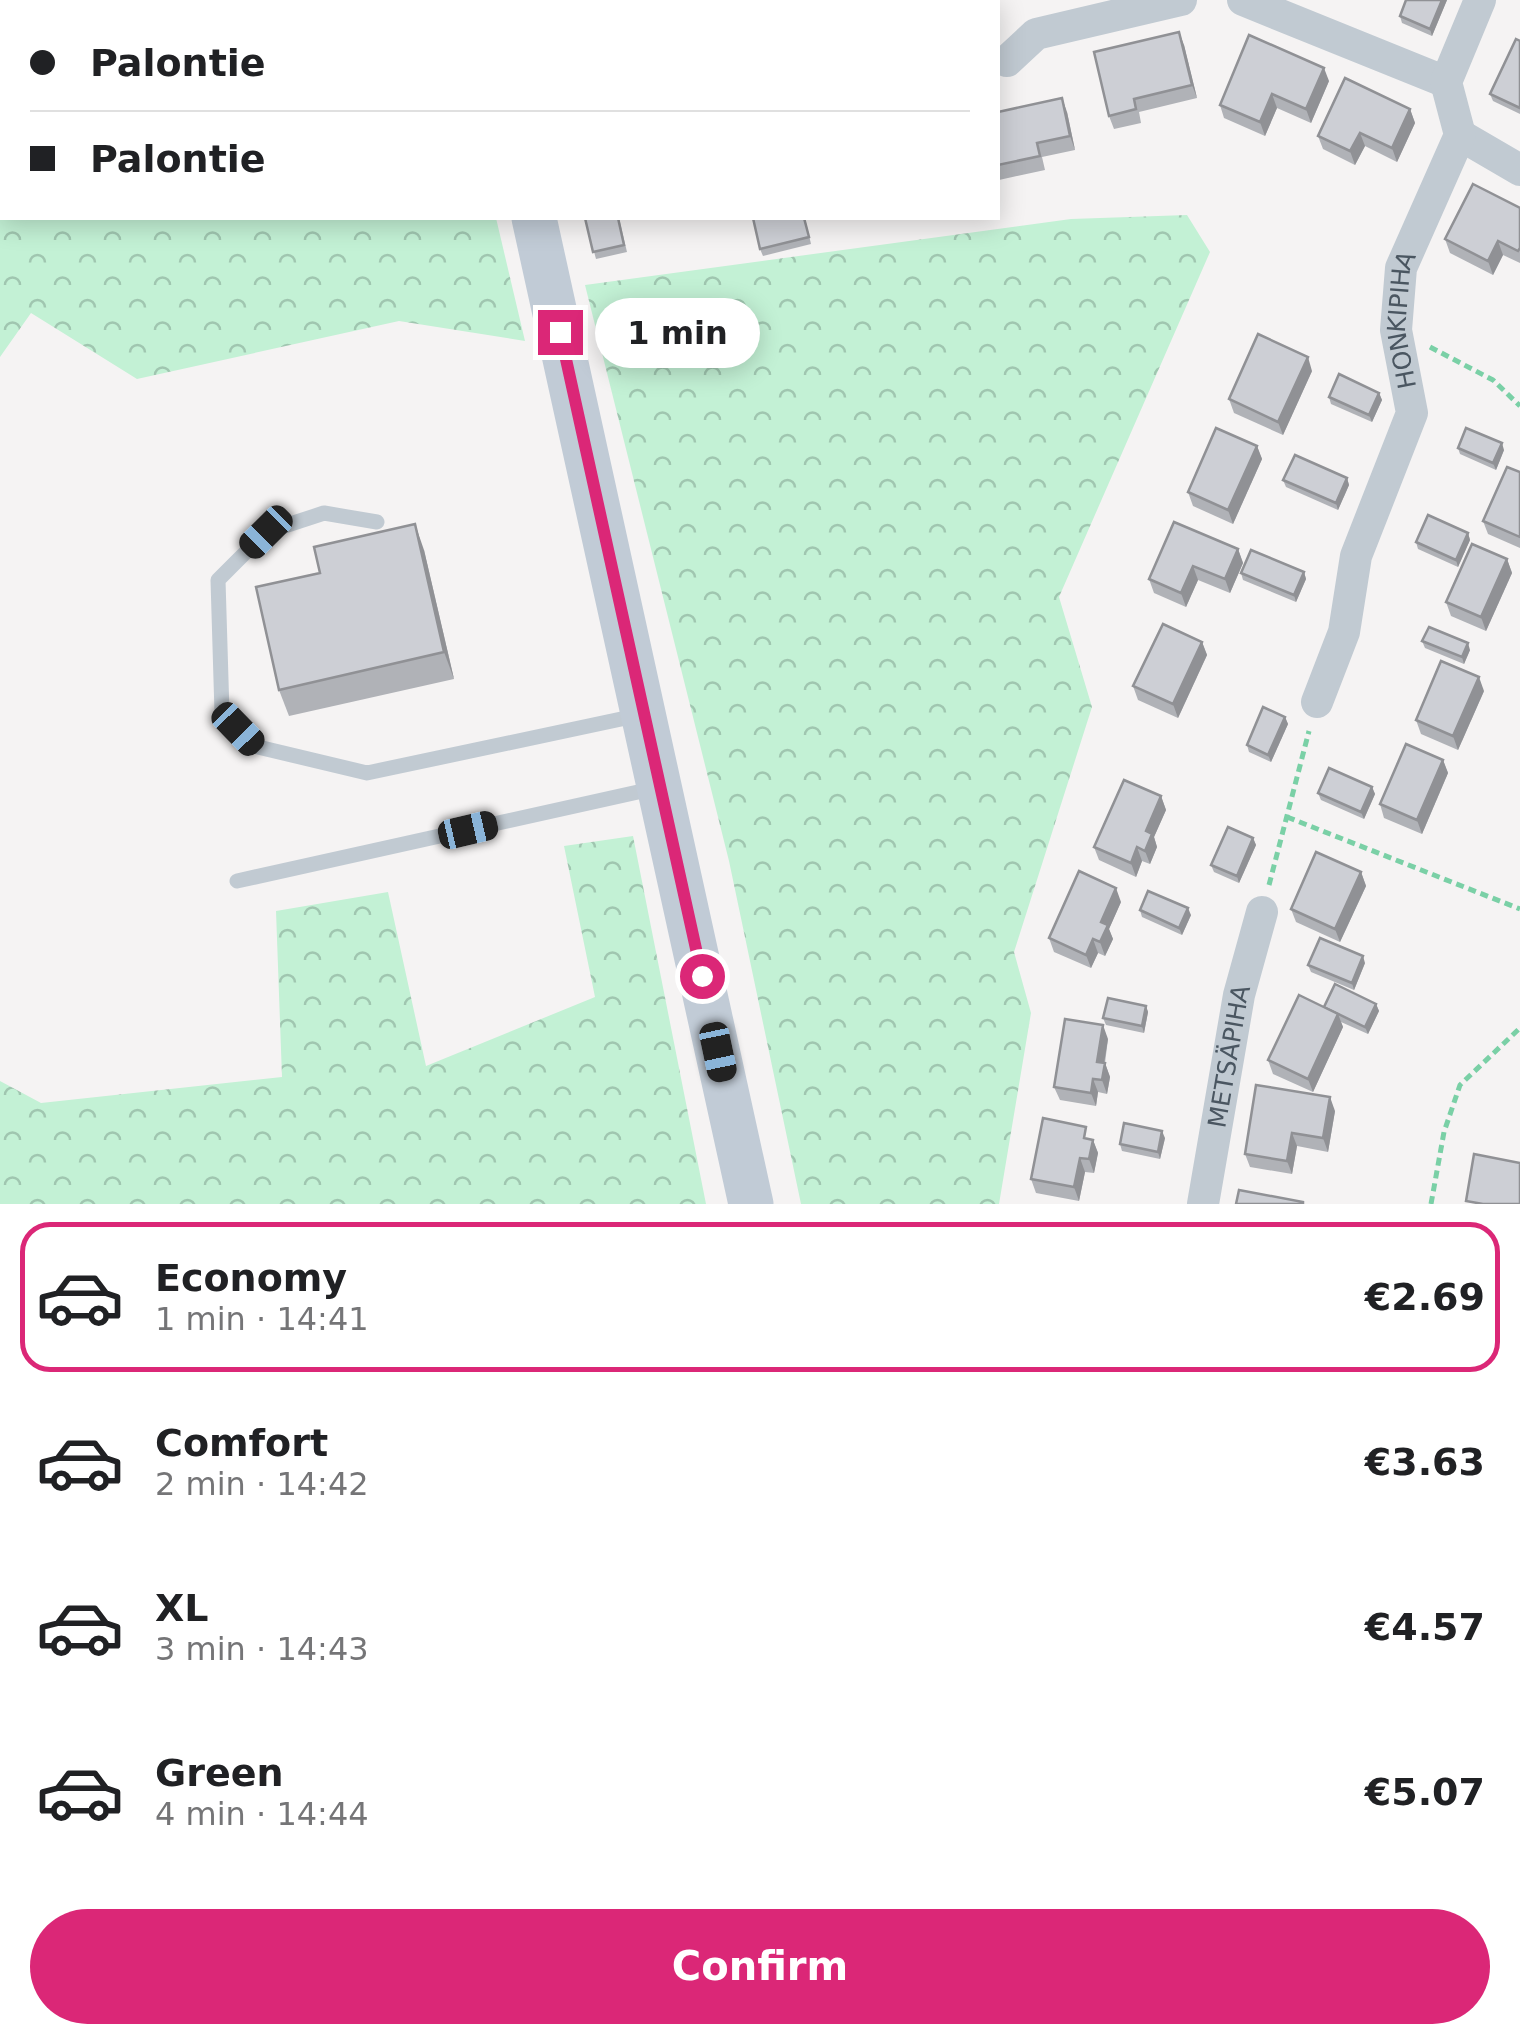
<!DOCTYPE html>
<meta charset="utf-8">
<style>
body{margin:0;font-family:"DejaVu Sans",sans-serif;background:#f2f2f2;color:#202124;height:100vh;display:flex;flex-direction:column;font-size:38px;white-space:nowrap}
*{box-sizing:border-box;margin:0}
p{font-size:32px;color:#757577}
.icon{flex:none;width:55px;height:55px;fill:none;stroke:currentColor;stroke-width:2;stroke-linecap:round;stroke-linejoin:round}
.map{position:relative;height:1204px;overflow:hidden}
.drawer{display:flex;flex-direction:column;background:#fff;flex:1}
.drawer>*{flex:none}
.top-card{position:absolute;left:0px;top:0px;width:1000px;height:220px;box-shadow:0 5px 25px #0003;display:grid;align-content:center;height:220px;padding:0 30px;background:#fff}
.end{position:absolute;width:45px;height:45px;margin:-22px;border:12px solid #db2777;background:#fff;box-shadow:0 0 0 5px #fff}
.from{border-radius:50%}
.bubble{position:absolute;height:70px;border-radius:35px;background:#fff;box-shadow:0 5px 25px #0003;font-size:32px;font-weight:700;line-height:70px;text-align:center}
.car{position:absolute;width:30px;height:60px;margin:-30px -15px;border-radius:12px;box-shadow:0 0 8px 2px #0007;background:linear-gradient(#222 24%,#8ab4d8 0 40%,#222 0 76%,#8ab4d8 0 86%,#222 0)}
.top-card b{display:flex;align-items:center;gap:35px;height:95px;font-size:38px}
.top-card b+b{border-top:2px solid #e0e0e0}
.top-card i{width:25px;height:25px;background:#202124}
ul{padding:18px 0 0;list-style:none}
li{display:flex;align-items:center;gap:30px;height:150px;margin:0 20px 15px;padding:0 10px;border:5px solid transparent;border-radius:30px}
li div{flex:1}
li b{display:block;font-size:38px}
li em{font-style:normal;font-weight:700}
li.active{border-color:#db2777}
li>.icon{width:90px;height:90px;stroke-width:1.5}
.primary-button{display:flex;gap:20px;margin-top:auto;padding:20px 30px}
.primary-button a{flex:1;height:115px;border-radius:60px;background:#db2777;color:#fff;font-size:40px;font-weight:700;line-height:115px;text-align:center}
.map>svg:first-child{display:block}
.forest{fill:url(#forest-crowns)}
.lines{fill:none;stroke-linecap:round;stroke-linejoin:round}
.path{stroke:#7ad0a6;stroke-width:5;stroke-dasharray:8 5;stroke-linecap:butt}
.lane{stroke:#c1cad2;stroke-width:15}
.street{stroke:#c1cad2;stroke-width:32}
.secondary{stroke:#c1cbd6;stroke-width:45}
.wall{fill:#b0b2b7}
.shaded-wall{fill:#909195}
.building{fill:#cdcfd5;stroke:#909195;stroke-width:2.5}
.route{stroke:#db2777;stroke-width:12}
.labels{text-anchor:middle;stroke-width:8;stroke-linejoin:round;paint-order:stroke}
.street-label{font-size:25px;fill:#4a5661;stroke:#fff}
</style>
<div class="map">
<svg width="1520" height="1204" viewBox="0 0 1520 1204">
<defs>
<pattern id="forest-crowns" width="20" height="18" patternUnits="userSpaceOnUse" patternTransform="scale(2.5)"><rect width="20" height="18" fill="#c3f1d5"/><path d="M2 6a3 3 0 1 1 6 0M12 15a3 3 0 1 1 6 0" fill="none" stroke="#a0c6b0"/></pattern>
</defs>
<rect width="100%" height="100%" fill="#f5f3f3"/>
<!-- forest -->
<g class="forest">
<path d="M0 0H445V2H2V218H496L525 341 399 321 137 379 31 313 0 357Z"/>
<path d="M1187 215 1210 252 1059 597 1092 707 1014 952 1031 1013 999 1204H801L729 861 585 285 1071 219Z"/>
<path d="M633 836 706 1204H0V1081L41 1103 282 1077 276 911 388 892 426 1066 595 997 564 846Z"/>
</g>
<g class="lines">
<!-- path -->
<g class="path">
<path d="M1430 347 1493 380 1520 406"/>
<path d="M1287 817 1520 909"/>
<path d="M1269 885 1309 731"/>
<path d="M1431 1204 1444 1132 1460 1085 1520 1028"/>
</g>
<!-- lane -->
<g class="lane">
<path d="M377 522 324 513 266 532 218 580 222 713 254 746 367 773 640 715"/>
<path d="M237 881 656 788"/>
</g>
<!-- street -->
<g class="street">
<path d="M1243 0 1446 82"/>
<path d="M1007 61 1036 34 1181 0"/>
<path d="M1460 135 1520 170"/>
<path id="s1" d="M1317 702 1344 632 1356 556 1412 413 1396 330 1401 268 1460 135 1446 82 1480 0"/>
<path id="s2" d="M1203 1204 1239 995 1262 912"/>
</g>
<!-- secondary -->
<g class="secondary">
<path d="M485 0 486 2"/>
<path d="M534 218 751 1204"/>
</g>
</g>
<!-- wall -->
<g class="wall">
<path d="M706 0H733L723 2H707Z"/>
<path d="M952 0H988L977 2H953Z"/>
<path d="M1406 0H1447L1432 36 1402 23 1400 16Z"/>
<path d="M1520 41V114L1493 101 1490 94Z"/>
<path d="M1184 45 1197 98 1139 112 1141 123 1114 129 1109 116Z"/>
<path d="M1329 81 1311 123 1277 108 1265 136 1224 118 1220 105Z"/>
<path d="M1410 109 1415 123 1397 162 1365 146 1355 165 1323 149 1318 136Z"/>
<path d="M998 112H1067L1075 150 1042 157 1045 170 999 180 998 176Z"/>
<path d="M1520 208V263L1503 255 1493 275 1450 253 1445 239Z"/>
<path d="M585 218H619L627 252 596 259Z"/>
<path d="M805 218 811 244 763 256 760 249Z"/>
<path d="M1312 371 1283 435 1234 413 1229 399Z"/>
<path d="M1379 393 1382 400 1372 422 1331 404 1329 397Z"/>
<path d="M1257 446 1262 459 1233 524 1193 506 1188 492Z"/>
<path d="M1458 448 1504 450 1496 470 1460 454Z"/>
<path d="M1520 472V548L1488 534 1483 521Z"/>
<path d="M1347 478 1349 485 1338 510 1286 487 1283 480Z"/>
<path d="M1468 533 1470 540 1458 567 1418 549 1416 542Z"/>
<path d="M1238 549 1243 563 1230 593 1198 580 1186 607 1154 593 1149 579Z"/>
<path d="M424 550 454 679 289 716 279 690Z"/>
<path d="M1507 559 1512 573 1486 631 1451 616 1446 602Z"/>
<path d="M1304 572 1306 579 1296 602 1243 580 1241 573Z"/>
<path d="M1422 641 1470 650 1464 664 1425 648Z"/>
<path d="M1202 642 1207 655 1178 718 1138 700 1133 686Z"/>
<path d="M1484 691 1458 750 1421 734 1416 720Z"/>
<path d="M1285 717 1288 724 1271 762 1249 752 1247 745Z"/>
<path d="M1443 760 1448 773 1422 834 1384 818 1380 804Z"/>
<path d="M1372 787 1375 794 1364 819 1321 800 1318 793Z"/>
<path d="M1161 796 1166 810 1154 837 1157 847 1150 864 1142 861 1136 877 1099 860 1094 847Z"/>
<path d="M1253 838 1256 845 1239 883 1214 872 1211 865Z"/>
<path d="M1361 872 1366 886 1340 942 1296 922 1291 909Z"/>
<path d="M1121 902 1109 929 1113 939 1105 956 1098 953 1091 968 1054 952 1049 938Z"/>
<path d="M1140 910 1191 915 1182 935 1142 917Z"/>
<path d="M1365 963 1354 990 1311 972 1308 965Z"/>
<path d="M1376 1004 1379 1011 1368 1034 1341 1022 1343 1027 1313 1092 1273 1074 1268 1060 1324 1007Z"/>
<path d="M1146 1006 1148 1012 1144 1033 1106 1025 1103 1018Z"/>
<path d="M1108 1039 1105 1063 1110 1077 1107 1094 1098 1092 1096 1106 1060 1100 1054 1087Z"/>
<path d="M1335 1111 1328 1152 1297 1146 1292 1174 1250 1167 1245 1154Z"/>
<path d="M1165 1138 1160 1159 1122 1151 1120 1144Z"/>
<path d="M1091 1139 1093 1140 1098 1153 1094 1173 1085 1172 1079 1201 1036 1193 1031 1179Z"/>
</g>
<!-- shaded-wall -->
<g class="shaded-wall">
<path d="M1442 0H1447L1432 36 1430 29Z"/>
<path d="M1179 32 1184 45 1197 98 1192 85Z"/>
<path d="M1324 68 1329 81 1311 123 1306 109Z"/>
<path d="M1272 94 1277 108 1265 136 1260 122Z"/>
<path d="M1062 98 1067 112 1075 150 1070 136Z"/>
<path d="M1410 109 1415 123 1397 162 1392 148Z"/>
<path d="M1360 133 1365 146 1355 165 1350 151Z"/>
<path d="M1498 241 1503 255 1493 275 1488 261Z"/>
<path d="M1308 357 1312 371 1283 435 1278 422Z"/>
<path d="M1379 393 1382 400 1372 422 1369 415Z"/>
<path d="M1502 443 1504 450 1496 470 1493 463Z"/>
<path d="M1257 446 1262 459 1233 524 1228 510Z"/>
<path d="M1347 478 1349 485 1338 510 1336 503Z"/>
<path d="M415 524 424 550 454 679 444 652Z"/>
<path d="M1468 533 1470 540 1458 567 1456 560Z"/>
<path d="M1238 549 1243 563 1230 593 1225 579Z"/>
<path d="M1507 559 1512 573 1486 631 1481 617Z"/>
<path d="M1193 566 1198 580 1186 607 1181 593Z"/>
<path d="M1304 572 1306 579 1296 602 1294 595Z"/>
<path d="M1202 642 1207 655 1178 718 1173 704Z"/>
<path d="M1468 643 1470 650 1464 664 1462 657Z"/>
<path d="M1479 677 1484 691 1458 750 1453 736Z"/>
<path d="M1285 717 1288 724 1271 762 1268 755Z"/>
<path d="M1443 760 1448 773 1422 834 1417 820Z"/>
<path d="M1372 787 1375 794 1364 819 1361 812Z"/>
<path d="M1161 796 1166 810 1154 837 1157 847 1150 864 1145 851 1146 831Z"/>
<path d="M1253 838 1256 845 1239 883 1237 876Z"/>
<path d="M1137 847 1142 861 1136 877 1131 863Z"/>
<path d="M1361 872 1366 886 1340 942 1335 929Z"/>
<path d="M1116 888 1121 902 1109 929 1113 939 1105 956 1100 942 1101 922Z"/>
<path d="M1188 908 1191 915 1182 935 1179 928Z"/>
<path d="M1093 939 1098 953 1091 968 1086 955Z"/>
<path d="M1363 956 1365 963 1354 990 1352 983Z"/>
<path d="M1376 1004 1379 1011 1368 1034 1365 1027Z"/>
<path d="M1146 1006 1148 1012 1144 1033 1142 1026Z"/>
<path d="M1338 1014 1343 1027 1313 1092 1308 1079Z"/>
<path d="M1103 1025 1108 1039 1102 1076 1097 1062Z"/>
<path d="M1105 1063 1110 1077 1107 1094 1102 1080Z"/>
<path d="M1093 1079 1098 1092 1096 1106 1091 1093Z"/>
<path d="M1330 1097 1335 1111 1328 1152 1323 1138Z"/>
<path d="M1162 1131 1165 1138 1160 1159 1158 1152Z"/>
<path d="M1292 1133 1297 1146 1292 1174 1287 1161Z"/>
<path d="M1093 1140 1098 1153 1094 1173 1089 1159Z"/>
<path d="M1080 1158 1085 1172 1079 1201 1074 1187Z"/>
</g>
<!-- building -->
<g class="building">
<rect x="537" y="0" width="42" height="2"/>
<path d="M1406 0H1442L1430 29 1400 16Z"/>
<path d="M1179 32 1192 85 1134 99 1136 109 1109 116 1094 52Z"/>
<path d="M1249 35 1324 68 1306 109 1272 94 1260 122 1220 105Z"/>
<path d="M1516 39 1520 41V108L1490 94Z"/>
<path d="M1345 78 1410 109 1392 148 1360 133 1350 151 1318 136Z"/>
<path d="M1062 98 1070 136 1037 143 1040 156 998 165V112Z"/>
<path d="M1473 184 1520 208V248L1518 251 1498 241 1488 261 1445 239Z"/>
<path d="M585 218H618L624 245 593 252Z"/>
<path d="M753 218H804L809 237 760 249Z"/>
<path d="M1258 334 1308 357 1278 422 1229 399Z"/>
<path d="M1339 374 1379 393 1369 415 1329 397Z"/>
<path d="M1216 428 1257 446 1228 510 1188 492Z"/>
<path d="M1466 428 1502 443 1493 463 1458 448Z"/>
<path d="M1295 455 1347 478 1336 503 1283 480Z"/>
<path d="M1507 467 1520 472V537L1483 521Z"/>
<path d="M1428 515 1468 533 1456 560 1416 542Z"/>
<path d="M1174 522 1238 549 1225 579 1193 566 1181 593 1149 579Z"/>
<path d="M415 524 444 652 279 690 256 587 320 573 314 547Z"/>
<path d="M1472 544 1507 559 1481 617 1446 602Z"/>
<path d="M1251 550 1304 572 1294 595 1241 573Z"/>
<path d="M1163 624 1202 642 1173 704 1133 686Z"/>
<path d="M1429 627 1468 643 1462 657 1422 641Z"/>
<path d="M1441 661 1479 677 1453 736 1416 720Z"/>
<path d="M1263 707 1285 717 1268 755 1247 745Z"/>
<path d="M1406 744 1443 760 1417 820 1380 804Z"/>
<path d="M1329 768 1372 787 1361 812 1318 793Z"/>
<path d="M1124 780 1161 796 1146 831 1152 834 1145 851 1137 847 1131 863 1094 847Z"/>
<path d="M1228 827 1253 838 1237 876 1211 865Z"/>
<path d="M1316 852 1361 872 1335 929 1291 909Z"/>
<path d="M1079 871 1116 888 1101 922 1108 925 1100 942 1093 939 1086 955 1049 938Z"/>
<path d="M1148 891 1188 908 1179 928 1140 910Z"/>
<path d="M1320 938 1363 956 1352 983 1308 965Z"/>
<path d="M1335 984 1376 1004 1365 1027 1324 1007Z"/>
<path d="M1299 995 1338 1014 1308 1079 1268 1060Z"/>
<path d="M1108 998 1146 1006 1142 1026 1103 1018Z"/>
<path d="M1065 1019 1103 1025 1097 1062 1105 1063 1102 1080 1093 1079 1091 1093 1054 1087Z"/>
<path d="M1256 1085 1330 1097 1323 1138 1292 1133 1287 1161 1245 1154Z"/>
<path d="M1043 1118 1086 1127 1084 1138 1093 1140 1089 1159 1080 1158 1074 1187 1031 1179Z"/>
<path d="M1124 1123 1162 1131 1158 1152 1120 1144Z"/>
<path d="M1474 1154 1520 1163V1204H1483L1466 1201Z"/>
<path d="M1239 1190 1303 1202V1204H1236Z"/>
</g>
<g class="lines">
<!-- route -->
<path class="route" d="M560 332 702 976"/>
</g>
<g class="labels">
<!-- street labels -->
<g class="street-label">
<text dy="9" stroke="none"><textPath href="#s1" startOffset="400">HONKIPIHA</textPath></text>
<text dy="9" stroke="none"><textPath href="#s2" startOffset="150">METSÄPIHA</textPath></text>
</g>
</g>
</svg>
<i class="end from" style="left:702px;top:976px"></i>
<i class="end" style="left:560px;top:332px"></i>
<div class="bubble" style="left:595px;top:298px;width:165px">1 min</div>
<i class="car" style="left:266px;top:532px;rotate:225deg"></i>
<i class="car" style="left:238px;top:729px;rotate:136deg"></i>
<i class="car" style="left:468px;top:830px;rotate:77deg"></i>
<i class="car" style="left:718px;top:1052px;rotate:168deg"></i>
<div class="top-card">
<b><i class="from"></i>Palontie</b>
<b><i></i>Palontie</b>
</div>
</div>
<section class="drawer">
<ul>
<li class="active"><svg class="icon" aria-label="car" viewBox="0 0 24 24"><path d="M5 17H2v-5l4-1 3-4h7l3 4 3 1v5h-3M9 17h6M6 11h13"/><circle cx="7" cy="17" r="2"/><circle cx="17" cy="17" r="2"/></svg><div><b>Economy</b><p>1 min · 14:41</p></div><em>€2.69</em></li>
<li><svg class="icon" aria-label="car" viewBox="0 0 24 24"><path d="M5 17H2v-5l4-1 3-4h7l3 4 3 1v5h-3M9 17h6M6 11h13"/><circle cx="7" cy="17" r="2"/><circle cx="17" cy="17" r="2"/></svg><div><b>Comfort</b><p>2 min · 14:42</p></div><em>€3.63</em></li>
<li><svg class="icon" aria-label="car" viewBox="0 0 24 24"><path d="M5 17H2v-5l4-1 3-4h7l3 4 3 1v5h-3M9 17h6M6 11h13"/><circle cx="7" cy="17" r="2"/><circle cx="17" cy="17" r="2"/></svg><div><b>XL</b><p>3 min · 14:43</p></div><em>€4.57</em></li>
<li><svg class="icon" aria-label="car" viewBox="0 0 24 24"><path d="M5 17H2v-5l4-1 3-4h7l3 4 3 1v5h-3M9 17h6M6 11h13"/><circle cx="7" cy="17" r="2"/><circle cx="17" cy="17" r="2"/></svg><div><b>Green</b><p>4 min · 14:44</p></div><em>€5.07</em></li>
</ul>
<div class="primary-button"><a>Confirm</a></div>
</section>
